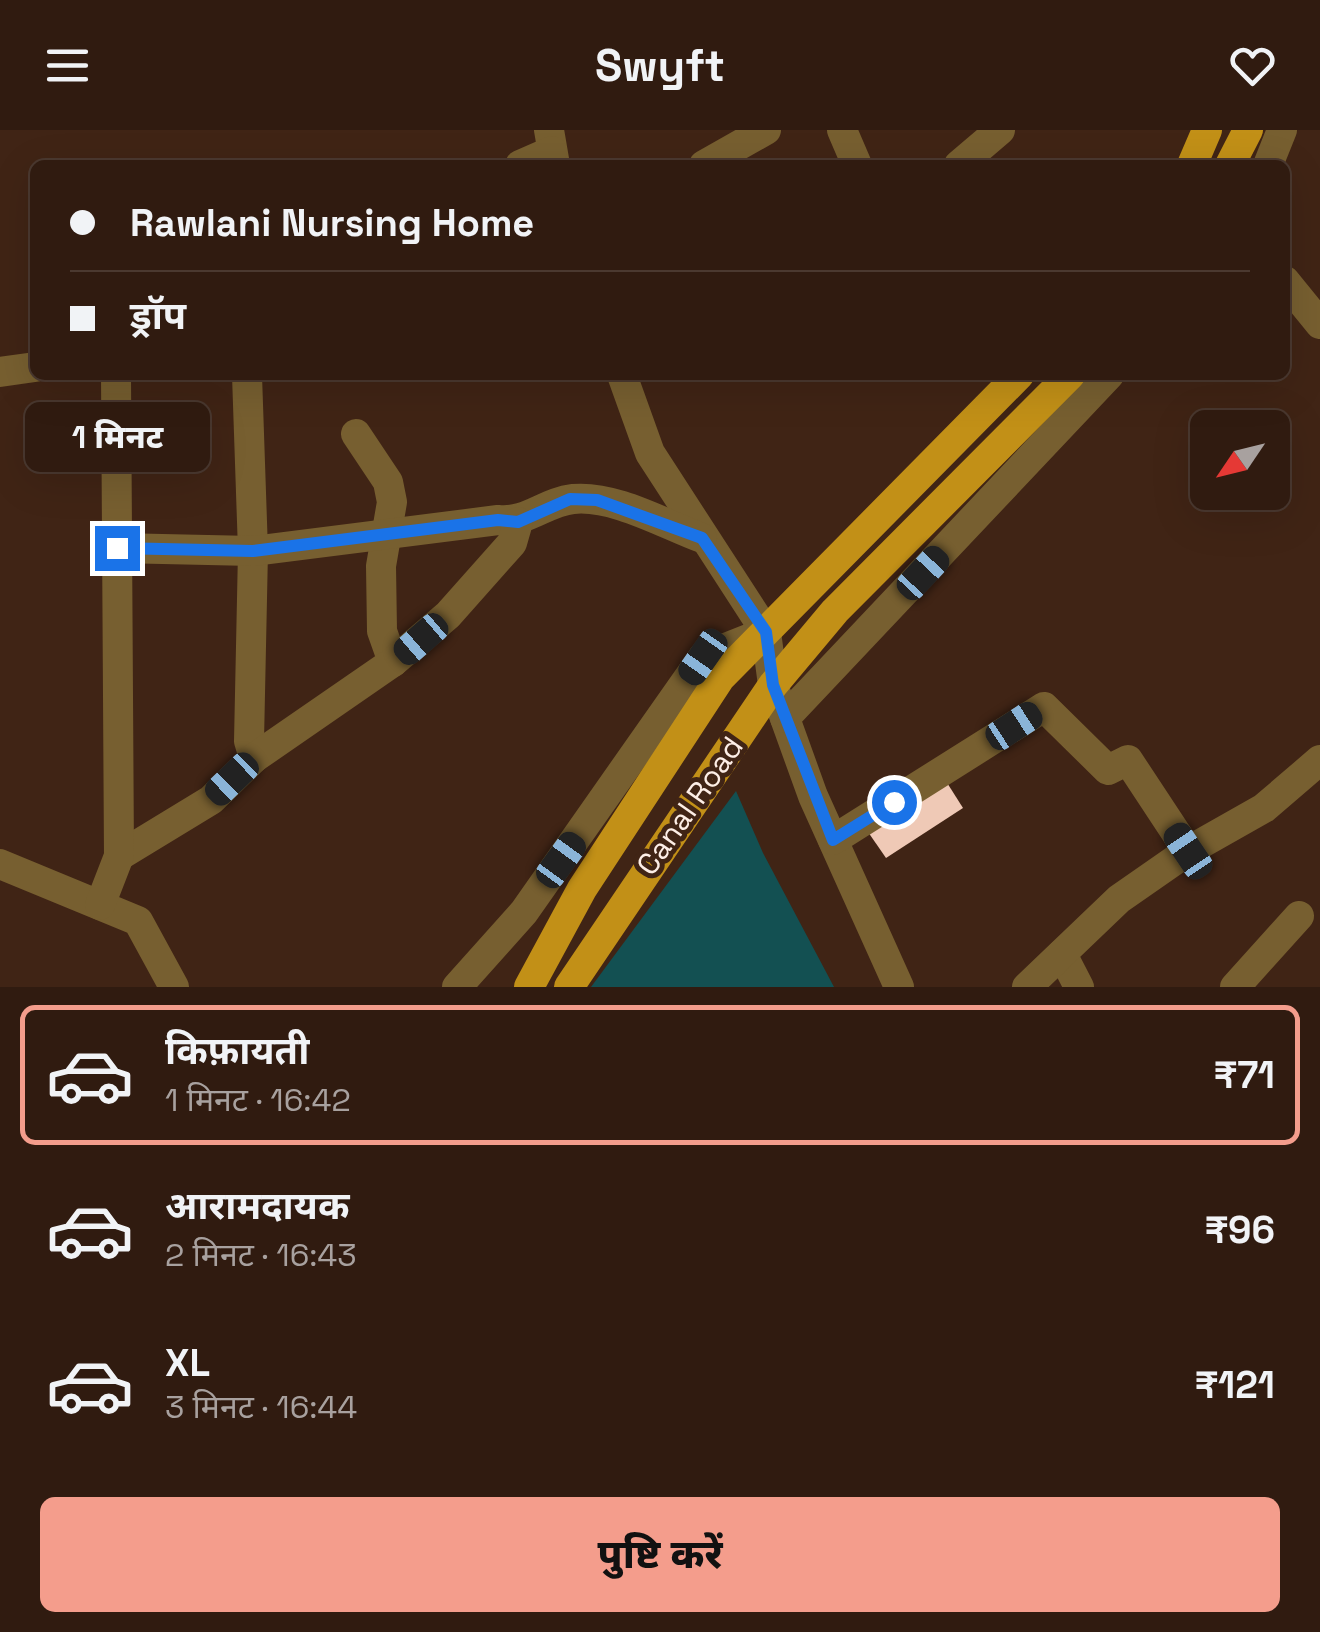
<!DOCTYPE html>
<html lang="hi">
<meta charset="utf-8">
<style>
body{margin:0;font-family:"Space Grotesk","Noto Sans Devanagari",sans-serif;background:#3c281e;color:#f1f3f6;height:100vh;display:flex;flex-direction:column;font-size:38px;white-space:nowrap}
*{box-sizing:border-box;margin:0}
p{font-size:32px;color:#a8a19f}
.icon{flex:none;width:55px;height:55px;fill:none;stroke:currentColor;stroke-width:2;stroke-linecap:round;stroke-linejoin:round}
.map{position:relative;height:857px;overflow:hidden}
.side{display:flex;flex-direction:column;background:#301b10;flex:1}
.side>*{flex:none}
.banner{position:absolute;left:30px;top:30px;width:1260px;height:220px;border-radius:15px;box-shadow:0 10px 40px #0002,0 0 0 2px #4b3930;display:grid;align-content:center;height:220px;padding:0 40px;background:#301b10}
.needle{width:65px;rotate:235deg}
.buttons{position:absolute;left:1190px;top:280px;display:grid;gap:20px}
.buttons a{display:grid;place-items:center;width:100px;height:100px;border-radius:15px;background:#301b10;box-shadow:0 10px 40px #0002,0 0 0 2px #4b3930;font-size:50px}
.end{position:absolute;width:45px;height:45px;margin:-22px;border:12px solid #1a73e8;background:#fff;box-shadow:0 0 0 5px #fff}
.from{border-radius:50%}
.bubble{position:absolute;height:70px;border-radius:15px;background:#301b10;box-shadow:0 10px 40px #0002,0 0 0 2px #4b3930;font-size:32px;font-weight:800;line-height:70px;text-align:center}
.car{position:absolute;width:30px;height:60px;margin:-30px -15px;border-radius:12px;box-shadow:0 0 8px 2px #0007;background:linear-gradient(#222 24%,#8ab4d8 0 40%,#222 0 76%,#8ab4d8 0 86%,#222 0)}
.banner b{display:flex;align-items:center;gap:35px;height:95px;font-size:38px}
.banner b+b{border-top:2px solid #4b3930}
.banner i{width:25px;height:25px;background:#f1f3f6}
ul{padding:18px 0 0;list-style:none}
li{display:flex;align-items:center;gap:30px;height:140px;margin:0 20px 15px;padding:0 20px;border:5px solid transparent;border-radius:15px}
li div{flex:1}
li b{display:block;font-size:38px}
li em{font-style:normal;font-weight:800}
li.current{border-color:#f49d8c}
li>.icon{width:90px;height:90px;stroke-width:1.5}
.cta{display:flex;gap:20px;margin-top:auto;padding:20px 40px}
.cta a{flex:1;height:115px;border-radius:15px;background:#f49d8c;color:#111;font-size:40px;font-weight:800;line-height:115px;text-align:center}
header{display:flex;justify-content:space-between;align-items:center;height:130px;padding:0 40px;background:#301b10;font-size:45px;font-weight:800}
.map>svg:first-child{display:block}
.water{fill:#135052}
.building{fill:#efc9b6}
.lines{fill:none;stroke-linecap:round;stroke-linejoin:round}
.minor{stroke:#775f30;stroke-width:30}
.major{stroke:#c29017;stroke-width:30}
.route{stroke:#1a73e8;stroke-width:12}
.labels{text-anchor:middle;stroke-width:10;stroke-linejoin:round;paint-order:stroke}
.street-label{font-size:30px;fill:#fdeee6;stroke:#402415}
</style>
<header><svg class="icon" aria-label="menu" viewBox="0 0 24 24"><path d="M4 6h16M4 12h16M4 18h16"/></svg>Swyft<svg class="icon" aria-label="heart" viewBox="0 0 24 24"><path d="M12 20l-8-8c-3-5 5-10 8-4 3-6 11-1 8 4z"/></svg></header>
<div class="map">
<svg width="1320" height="857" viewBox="0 0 1320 857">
<rect width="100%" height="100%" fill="#402415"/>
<!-- water -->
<path class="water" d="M736 661 763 723 834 857H591Z"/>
<!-- building -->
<path class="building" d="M944 648 963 678 886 728 866 699Z"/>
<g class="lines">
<!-- minor -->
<g class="minor">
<path d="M549 0 555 35"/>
<path d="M842 0 857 35"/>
<path d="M520 35 552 21"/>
<path d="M704 35 766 0"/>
<path d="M959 35 1000 0"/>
<path d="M1268 35 1282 0"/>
<path d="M1285 151 1320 194"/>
<path d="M0 242 35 237"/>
<path d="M247 245 253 421 249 611 254 628"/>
<path d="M622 245 650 323 766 502 773 555 813 666 899 857"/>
<path d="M356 304 388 352 392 372 381 436 382 501 393 532"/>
<path d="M117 418 253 421 498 390C528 393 545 372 573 369 615 365 664 394 702 408"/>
<path d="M785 588 1109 245"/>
<path d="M833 710 1044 577 1108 640 1128 630 1188 721"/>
<path d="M119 726 211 670 254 628 393 532 448 485 512 413 518 392"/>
<path d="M0 734 138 791 174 857"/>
<path d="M100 775 119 726 116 245"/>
<path d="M1062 824 1079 857"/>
<path d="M457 857 524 782 703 527 766 502"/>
<path d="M1027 857 1119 769 1188 721 1264 678 1320 630"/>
<path d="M1235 857 1299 786"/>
</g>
<!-- major -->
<g class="major">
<path d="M1192 35 1207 0"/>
<path d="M1230 35 1248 0"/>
<path d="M529 857 582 759 720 548 1019 245"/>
<path d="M569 857 773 555 835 481 1070 245"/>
</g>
</g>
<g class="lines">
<!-- route -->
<path class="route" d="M117 418 253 421 498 390 518 392 570 369 597 370 702 408 766 502 773 555 833 710 894 672"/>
</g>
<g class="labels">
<!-- street labels -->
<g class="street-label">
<text transform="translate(690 676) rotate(-55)" y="10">Canal Road</text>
</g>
</g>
</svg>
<div class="buttons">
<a><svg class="needle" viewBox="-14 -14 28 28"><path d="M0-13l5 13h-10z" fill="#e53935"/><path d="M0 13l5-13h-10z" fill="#a8a19f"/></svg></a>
</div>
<i class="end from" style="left:894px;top:672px"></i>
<i class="end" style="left:117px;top:418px"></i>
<div class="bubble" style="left:25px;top:272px;width:185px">1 मिनट</div>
<i class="car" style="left:923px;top:443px;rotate:43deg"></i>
<i class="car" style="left:421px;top:509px;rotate:229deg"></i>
<i class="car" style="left:703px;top:527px;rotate:215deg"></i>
<i class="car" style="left:1014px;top:596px;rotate:57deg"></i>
<i class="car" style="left:232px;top:649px;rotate:226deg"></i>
<i class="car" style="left:1188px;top:721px;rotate:326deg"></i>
<i class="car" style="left:561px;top:730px;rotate:36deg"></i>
<div class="banner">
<b><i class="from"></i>Rawlani Nursing Home</b>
<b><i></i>ड्रॉप</b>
</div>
</div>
<section class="side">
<ul>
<li class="current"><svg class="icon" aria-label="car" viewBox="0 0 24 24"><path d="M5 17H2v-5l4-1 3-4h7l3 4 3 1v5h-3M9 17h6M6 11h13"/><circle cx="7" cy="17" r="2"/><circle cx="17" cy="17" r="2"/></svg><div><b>किफ़ायती</b><p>1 मिनट · 16:42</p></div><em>₹71</em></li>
<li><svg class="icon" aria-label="car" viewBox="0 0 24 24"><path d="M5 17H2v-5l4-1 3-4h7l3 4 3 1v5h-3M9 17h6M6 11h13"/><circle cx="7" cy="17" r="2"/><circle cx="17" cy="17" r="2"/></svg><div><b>आरामदायक</b><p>2 मिनट · 16:43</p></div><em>₹96</em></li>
<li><svg class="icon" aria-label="car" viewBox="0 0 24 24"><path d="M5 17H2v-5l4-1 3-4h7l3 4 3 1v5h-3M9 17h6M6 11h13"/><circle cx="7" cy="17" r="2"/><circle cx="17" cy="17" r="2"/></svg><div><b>XL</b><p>3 मिनट · 16:44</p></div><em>₹121</em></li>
</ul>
<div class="cta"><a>पुष्टि करें</a></div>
</section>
